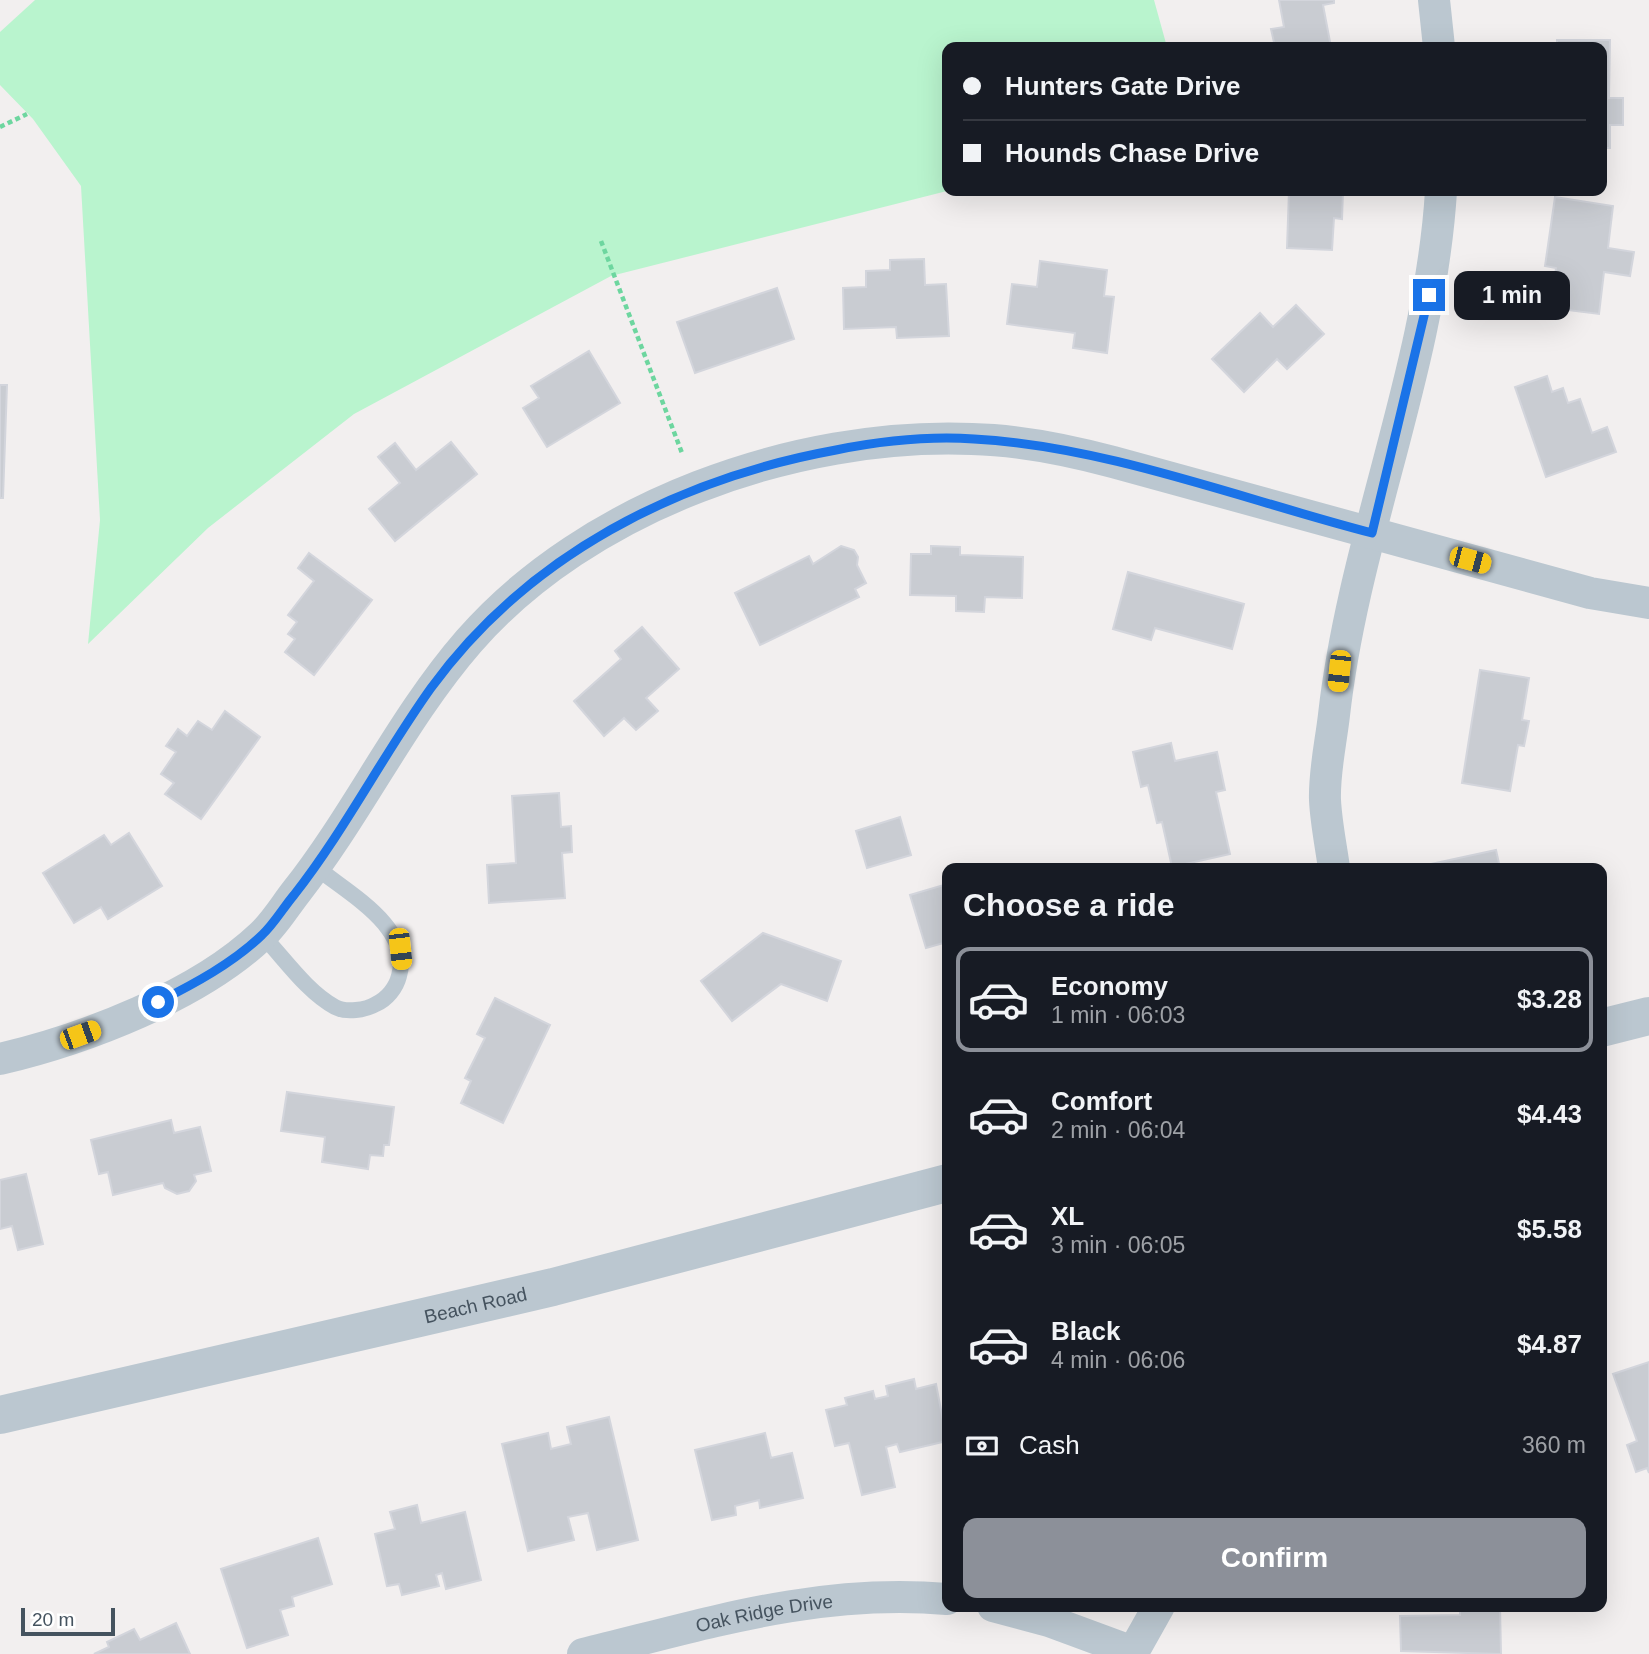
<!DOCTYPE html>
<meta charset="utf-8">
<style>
body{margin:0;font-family:Arial,sans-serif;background:#20242c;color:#f1f3f6;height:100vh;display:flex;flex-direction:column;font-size:26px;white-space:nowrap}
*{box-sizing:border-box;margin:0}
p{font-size:23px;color:#9ea1a6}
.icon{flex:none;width:38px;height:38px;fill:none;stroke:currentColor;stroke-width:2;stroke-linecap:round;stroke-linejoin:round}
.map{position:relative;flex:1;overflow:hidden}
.panel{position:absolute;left:942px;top:863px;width:665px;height:749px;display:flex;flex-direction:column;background:#171b24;border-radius:14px;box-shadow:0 7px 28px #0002}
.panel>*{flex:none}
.top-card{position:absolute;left:942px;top:42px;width:665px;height:154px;border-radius:14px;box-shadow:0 7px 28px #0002;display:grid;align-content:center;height:154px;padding:0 21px;background:#171b24}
.scale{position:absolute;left:21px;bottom:18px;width:94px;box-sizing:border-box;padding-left:7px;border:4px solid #45535f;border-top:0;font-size:19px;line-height:24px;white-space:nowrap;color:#45535f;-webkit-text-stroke:5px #fff;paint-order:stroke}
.end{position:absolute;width:32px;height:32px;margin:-16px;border:9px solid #1a73e8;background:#fff;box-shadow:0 0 0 4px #fff}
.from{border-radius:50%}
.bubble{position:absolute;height:49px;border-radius:14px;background:#171b24;box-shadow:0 7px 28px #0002;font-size:23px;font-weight:700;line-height:49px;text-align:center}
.car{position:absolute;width:21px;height:42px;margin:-21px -10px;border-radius:9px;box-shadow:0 0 5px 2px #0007;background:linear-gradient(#f5c518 24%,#345 0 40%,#f5c518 0 76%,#345 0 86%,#f5c518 0)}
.top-card b{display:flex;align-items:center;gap:24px;height:66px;font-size:26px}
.top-card b+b{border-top:2px solid #363941}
.top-card i{width:18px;height:18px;background:#f1f3f6}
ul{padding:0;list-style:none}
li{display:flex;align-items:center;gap:21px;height:105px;margin:0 14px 10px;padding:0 7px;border:4px solid transparent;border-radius:14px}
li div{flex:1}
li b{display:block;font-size:26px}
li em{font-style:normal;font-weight:700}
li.current{border-color:#8c9099}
li>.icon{width:63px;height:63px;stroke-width:1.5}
h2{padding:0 21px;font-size:32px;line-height:84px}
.pay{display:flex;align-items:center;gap:18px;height:77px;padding:0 21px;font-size:26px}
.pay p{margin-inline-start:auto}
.button{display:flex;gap:14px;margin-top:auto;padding:14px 21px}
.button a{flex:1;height:80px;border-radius:14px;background:#8c9099;color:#fff;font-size:28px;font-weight:700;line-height:80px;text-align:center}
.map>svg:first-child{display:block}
.green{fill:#b9f4ce}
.building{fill:#c9ccd2;stroke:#d3d5dc;stroke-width:2}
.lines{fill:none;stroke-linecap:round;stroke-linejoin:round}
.path{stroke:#6dd69f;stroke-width:4.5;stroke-dasharray:5 3.5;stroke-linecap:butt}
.service{stroke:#bbc7d0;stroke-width:16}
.minor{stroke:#bbc7d0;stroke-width:32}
.tertiary{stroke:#bbc7d0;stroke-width:38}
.route{stroke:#1a73e8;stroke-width:9}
.labels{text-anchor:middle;stroke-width:5;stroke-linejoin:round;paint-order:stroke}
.street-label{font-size:19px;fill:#45535f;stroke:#fff}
</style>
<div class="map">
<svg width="1649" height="1654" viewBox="0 0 1649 1654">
<rect width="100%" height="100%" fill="#f2efef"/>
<!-- green -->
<path class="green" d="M35 0H1154L1167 47H947V191L611 276 354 414 208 528 88 644 100 520 81 186 33 119 0 85V32Z"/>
<!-- building -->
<g class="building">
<path d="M1279 0H1334V3L1323 5 1331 47H1275L1271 29 1284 27Z"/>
<path d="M1557 40H1610L1609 98H1623V125H1610V148H1601V47H1557Z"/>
<path d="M1289 191H1343L1342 219 1334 218 1332 250 1287 248Z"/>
<path d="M1555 197 1613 206 1608 248 1634 252 1630 276 1604 272 1599 314 1551 308 1556 268 1545 266Z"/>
<path d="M924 259 925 285 946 284 949 336 897 338 896 327 844 329 843 288 866 287V271L890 270V260Z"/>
<path d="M1040 261 1107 270 1104 296 1114 297 1107 353 1073 348 1075 333 1007 324 1012 284 1037 287Z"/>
<path d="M777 288 794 339 695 373 677 322Z"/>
<path d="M1296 305 1324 334 1287 369 1277 359 1244 392 1212 359 1260 313 1273 327Z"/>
<path d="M589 351 620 403 547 447 523 408 539 398 531 386Z"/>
<path d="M1547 376 1552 392 1563 388 1568 403 1580 399 1592 433 1607 427 1616 452 1546 477 1515 387Z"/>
<path d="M0 385H7L3 498H0Z"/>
<path d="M451 442 477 474 395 541 369 509 400 483 378 457 395 443 416 470Z"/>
<path d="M841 546 854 550 858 557 857 565 866 583 855 589 859 597 760 645 735 593 809 556 813 564Z"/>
<path d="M931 546 960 547V555L1023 557 1022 598 985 597 984 612 956 611V596L910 595 911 554H931Z"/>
<path d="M309 553 372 600 314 675 285 652 295 639 288 634 297 622 288 615 314 581 298 568Z"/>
<path d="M1128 572 1244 604 1232 649 1155 628 1151 640 1113 629Z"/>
<path d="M642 627 679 669 646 698 658 711 636 730 624 718 604 736 574 701 621 659 615 651Z"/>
<path d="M1480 670 1529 678 1522 720 1529 721 1524 746 1518 745 1510 791 1462 783Z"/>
<path d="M225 711 260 737 201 819 165 794 174 783 161 774 176 752 166 746 178 729 187 736 198 721 212 730Z"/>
<path d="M1171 743 1175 761 1217 752 1225 790 1216 792 1230 854 1172 867 1162 822 1157 823 1148 785 1141 787 1133 752Z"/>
<path d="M559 793 561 827 571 826 572 852 562 853 565 898 489 903 487 865 516 863 512 796Z"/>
<path d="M900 817 911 855 867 868 856 831Z"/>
<path d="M129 833 162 886 108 919 101 907 74 923 43 873 104 835 111 845Z"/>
<path d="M1496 850 1500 868H1432L1431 864Z"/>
<path d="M947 884V942L926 948 910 895Z"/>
<path d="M763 933 841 961 827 1001 781 984 732 1021 701 981Z"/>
<path d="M495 998 550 1025 503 1123 461 1103 471 1081 465 1078 485 1038 477 1034Z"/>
<path d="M287 1092 394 1107 389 1145H384L383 1156 370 1155 368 1169 322 1162 325 1137 281 1131Z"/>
<path d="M171 1120 174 1133 200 1127 211 1171 194 1175 196 1181 189 1191 177 1194 165 1188 163 1183 113 1195 108 1172 99 1174 91 1140Z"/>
<path d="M26 1174 43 1244 18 1250 12 1226 0 1229V1180Z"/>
<path d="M1649 1362V1473L1647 1468 1636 1472 1627 1445 1637 1441 1613 1374Z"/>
<path d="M914 1379 916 1389 936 1384 947 1441 900 1452 897 1444 886 1447 895 1487 862 1495 849 1443 835 1446 826 1410 847 1405 845 1398 873 1391 875 1399 888 1396 886 1386Z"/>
<path d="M609 1417 638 1540 597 1550 588 1513 568 1517 574 1540 528 1551 502 1444 548 1433 551 1449 571 1444 567 1427Z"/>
<path d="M765 1433 771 1458 792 1453 803 1498 760 1508 759 1500 735 1506 736 1515 712 1520 695 1450Z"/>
<path d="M417 1505 421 1523 465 1512 481 1580 446 1589 442 1573 436 1575 439 1586 402 1595 399 1584 387 1586 375 1534 395 1529 390 1512Z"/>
<path d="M318 1538 332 1584 292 1597 294 1606 280 1610 288 1635 247 1648 221 1569Z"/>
<path d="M1460 1606H1500L1501 1654 1401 1651 1400 1616 1460 1615Z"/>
<path d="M176 1623 190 1654H94L109 1647 107 1642 134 1629 140 1640Z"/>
</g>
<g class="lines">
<!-- path -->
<g class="path">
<path d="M0 127 27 114"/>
<path d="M601 241 682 453"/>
</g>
<!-- service -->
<path class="service" d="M262 935C284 958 307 992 335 1007 346 1013 366 1010 376 1004 387 999 396 988 399 976 413 927 347 893 316 867"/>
<!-- minor -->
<g class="minor">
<path d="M1434 0 1439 47"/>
<path d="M1334 868C1331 846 1326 822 1325 800 1324 772 1331 742 1334 715 1354 537 1430 370 1441 191"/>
<path d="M0 1059C85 1039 198 996 262 935 275 923 285 906 296 892 359 812 402 718 469 641 587 506 795 432 972 439 1019 440 1068 450 1113 462L1590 593 1649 603"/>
<path d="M993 1606 1049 1621 1133 1652"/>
<path id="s1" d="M583 1654C707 1624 817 1588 947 1599"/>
<path d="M1132 1654 1159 1606"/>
</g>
<!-- tertiary -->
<g class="tertiary">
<path d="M1601 1028 1649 1016"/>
<path id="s2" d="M0 1415 553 1287 947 1183"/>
</g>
</g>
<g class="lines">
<!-- route -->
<path class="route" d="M158 1002C194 984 233 963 262 935 274 924 283 908 294 895 345 830 383 755 431 688 528 555 677 479 836 450 881 441 929 436 974 439 1106 446 1244 500 1372 533L1429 295"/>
</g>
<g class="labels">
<!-- street labels -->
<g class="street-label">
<text dy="7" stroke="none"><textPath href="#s2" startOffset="488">Beach Road</textPath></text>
<text dy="7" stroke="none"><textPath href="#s1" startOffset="186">Oak Ridge Drive</textPath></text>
</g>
</g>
</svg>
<div class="scale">20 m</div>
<i class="end from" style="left:158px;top:1002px"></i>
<i class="end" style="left:1429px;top:295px"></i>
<div class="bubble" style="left:1454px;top:271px;width:116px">1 min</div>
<i class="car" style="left:1470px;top:560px;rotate:105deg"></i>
<i class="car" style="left:1339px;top:671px;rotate:186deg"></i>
<i class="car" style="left:400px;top:949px;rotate:174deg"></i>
<i class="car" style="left:80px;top:1035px;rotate:70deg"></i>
<div class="top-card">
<b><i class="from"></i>Hunters Gate Drive</b>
<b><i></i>Hounds Chase Drive</b>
</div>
<section class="panel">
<h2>Choose a ride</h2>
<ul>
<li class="current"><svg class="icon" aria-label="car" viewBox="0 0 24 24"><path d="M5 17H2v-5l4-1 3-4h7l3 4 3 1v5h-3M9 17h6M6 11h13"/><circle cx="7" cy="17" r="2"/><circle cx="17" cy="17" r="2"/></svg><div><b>Economy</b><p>1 min · 06:03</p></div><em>$3.28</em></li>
<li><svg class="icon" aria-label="car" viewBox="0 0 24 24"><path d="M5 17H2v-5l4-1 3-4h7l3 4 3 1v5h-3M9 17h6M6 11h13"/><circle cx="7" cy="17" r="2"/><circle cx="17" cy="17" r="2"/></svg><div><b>Comfort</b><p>2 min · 06:04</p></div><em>$4.43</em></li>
<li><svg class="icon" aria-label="car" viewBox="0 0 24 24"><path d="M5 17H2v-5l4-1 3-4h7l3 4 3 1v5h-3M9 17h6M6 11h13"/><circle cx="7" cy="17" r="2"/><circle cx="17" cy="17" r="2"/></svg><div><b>XL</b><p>3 min · 06:05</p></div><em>$5.58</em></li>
<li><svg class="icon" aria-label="car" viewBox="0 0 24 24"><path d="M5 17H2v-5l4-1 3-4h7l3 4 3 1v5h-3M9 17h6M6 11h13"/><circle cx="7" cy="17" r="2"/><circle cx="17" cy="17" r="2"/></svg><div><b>Black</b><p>4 min · 06:06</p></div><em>$4.87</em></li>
</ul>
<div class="pay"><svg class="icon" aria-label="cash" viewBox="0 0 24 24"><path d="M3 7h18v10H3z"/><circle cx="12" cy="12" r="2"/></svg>Cash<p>360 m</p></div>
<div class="button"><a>Confirm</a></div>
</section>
</div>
